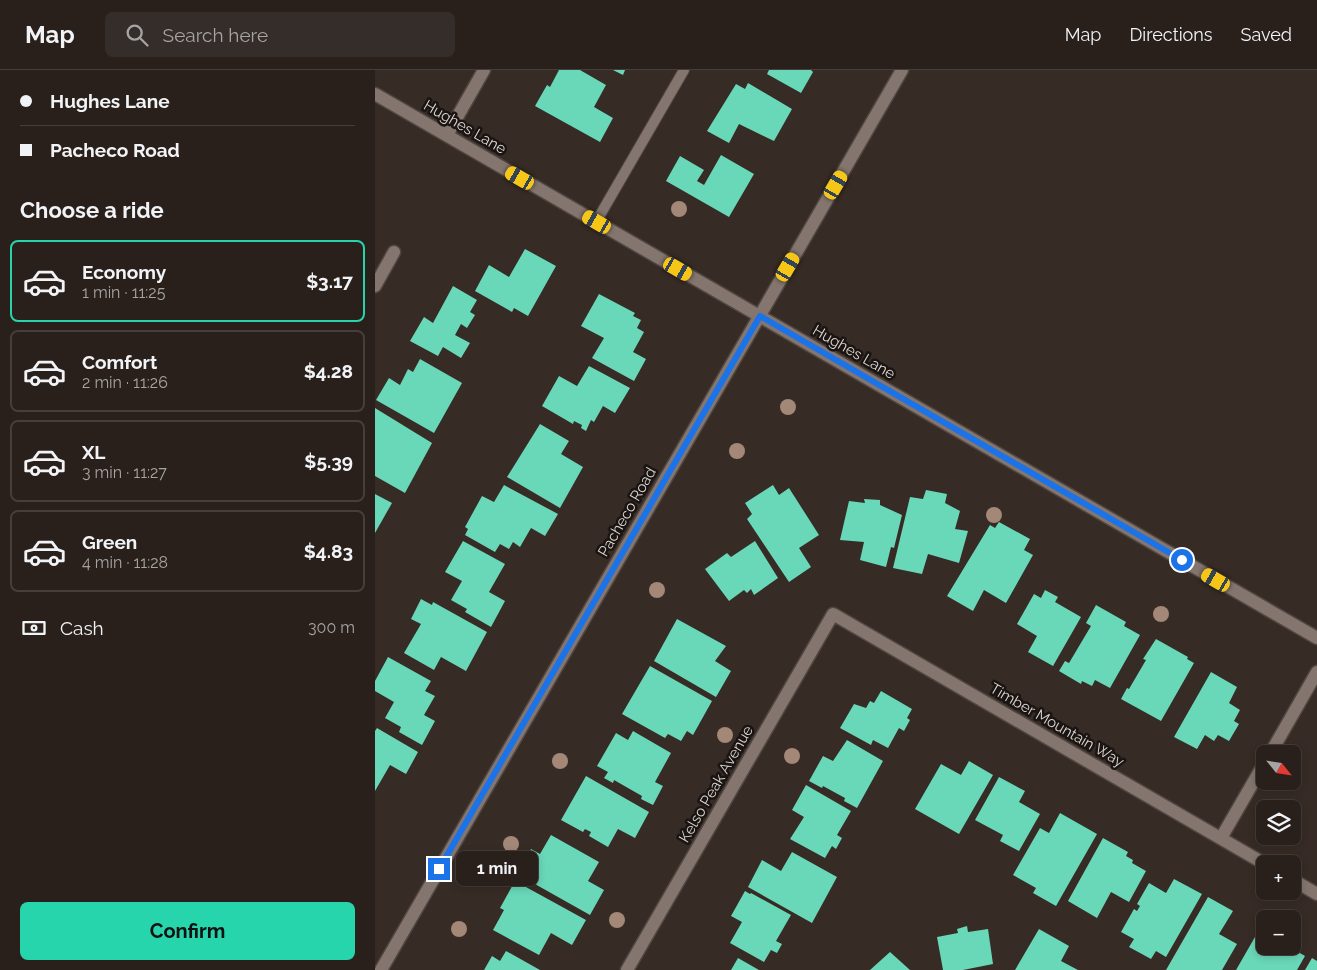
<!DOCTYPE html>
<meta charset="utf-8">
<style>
body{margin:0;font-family:Raleway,sans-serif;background:#352d29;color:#f1f3f6;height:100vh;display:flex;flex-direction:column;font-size:19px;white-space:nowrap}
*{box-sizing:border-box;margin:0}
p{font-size:16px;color:#a5a3a3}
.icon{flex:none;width:28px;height:28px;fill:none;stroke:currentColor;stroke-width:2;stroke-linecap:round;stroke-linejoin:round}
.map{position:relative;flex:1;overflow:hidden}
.side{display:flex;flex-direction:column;background:#29201c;width:375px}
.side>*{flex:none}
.hud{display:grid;align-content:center;height:110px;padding:0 20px;background:#29201c}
.needle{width:32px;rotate:120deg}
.tools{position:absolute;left:881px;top:675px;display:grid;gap:10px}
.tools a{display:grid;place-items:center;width:45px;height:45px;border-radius:8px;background:#29201c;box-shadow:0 2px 8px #0003,0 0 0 1px #453e3b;font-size:25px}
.end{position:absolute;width:22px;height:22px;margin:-11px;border:6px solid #1a73e8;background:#fff;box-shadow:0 0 0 2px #fff}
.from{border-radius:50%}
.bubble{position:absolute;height:35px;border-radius:8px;background:#29201c;box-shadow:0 2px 8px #0003,0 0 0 1px #453e3b;font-size:16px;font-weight:700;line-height:35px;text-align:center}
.car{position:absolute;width:15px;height:30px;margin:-15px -8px;border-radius:6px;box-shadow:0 0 4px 1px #0007;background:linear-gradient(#f5c518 24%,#345 0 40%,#f5c518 0 76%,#345 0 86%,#f5c518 0)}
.hud b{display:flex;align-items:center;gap:18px;height:48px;font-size:19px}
.hud b+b{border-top:1px solid #453e3b}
.hud i{width:12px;height:12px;background:#f1f3f6}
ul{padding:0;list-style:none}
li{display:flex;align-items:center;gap:15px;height:82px;margin:0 10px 8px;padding:0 10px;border:2px solid #453e3b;border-radius:8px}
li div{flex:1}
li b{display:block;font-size:19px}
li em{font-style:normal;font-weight:700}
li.selected{border-color:#27d5ad}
li>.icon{width:45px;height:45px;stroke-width:1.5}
h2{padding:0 20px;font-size:22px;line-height:60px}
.pay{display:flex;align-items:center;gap:12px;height:55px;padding:0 20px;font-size:19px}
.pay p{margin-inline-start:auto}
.button{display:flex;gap:10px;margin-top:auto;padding:10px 20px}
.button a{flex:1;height:58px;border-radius:8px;background:#27d5ad;color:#111;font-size:20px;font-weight:700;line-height:58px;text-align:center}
header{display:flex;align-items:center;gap:30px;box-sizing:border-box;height:70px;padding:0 25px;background:#29201c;border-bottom:1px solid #453e3b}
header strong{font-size:24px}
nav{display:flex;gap:28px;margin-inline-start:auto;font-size:18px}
.search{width:350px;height:45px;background:#352d29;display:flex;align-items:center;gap:12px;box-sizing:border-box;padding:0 18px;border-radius:8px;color:#a5a3a3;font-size:19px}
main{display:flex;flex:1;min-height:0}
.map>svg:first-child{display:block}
.building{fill:#69d8b8}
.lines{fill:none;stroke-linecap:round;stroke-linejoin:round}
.service-casing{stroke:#504641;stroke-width:12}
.minor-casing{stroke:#504641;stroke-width:15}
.tertiary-casing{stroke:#504641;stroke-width:15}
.service{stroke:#84766e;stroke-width:10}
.minor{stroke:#84766e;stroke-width:12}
.tertiary{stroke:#84766e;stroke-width:12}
.tree{fill:#a38777}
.route{stroke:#1a73e8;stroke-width:6}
.labels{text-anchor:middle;stroke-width:5;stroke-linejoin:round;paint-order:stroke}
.street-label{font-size:15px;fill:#ddd5d1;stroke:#1a1512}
</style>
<header>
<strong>Map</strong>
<div class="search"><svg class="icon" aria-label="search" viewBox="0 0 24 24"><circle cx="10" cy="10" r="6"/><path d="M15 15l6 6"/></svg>Search here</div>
<nav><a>Map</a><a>Directions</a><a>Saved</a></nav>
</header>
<main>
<section class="side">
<div class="hud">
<b><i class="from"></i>Hughes Lane</b>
<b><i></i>Pacheco Road</b>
</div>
<h2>Choose a ride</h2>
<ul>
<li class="selected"><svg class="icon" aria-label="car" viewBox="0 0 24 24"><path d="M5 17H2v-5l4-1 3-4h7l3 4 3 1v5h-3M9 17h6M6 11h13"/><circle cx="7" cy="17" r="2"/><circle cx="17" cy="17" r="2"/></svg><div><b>Economy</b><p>1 min · 11:25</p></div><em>$3.17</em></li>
<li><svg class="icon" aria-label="car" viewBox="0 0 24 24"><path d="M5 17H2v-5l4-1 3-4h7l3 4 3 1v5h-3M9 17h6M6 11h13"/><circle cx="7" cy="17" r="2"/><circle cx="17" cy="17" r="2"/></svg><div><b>Comfort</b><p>2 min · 11:26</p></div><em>$4.28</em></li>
<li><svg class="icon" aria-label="car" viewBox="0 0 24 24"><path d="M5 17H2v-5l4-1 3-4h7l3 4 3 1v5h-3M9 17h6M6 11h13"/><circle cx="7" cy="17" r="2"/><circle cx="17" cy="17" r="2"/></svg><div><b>XL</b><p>3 min · 11:27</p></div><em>$5.39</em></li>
<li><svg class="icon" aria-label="car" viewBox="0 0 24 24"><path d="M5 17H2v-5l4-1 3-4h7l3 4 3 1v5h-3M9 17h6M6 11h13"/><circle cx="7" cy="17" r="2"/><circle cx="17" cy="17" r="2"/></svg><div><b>Green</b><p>4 min · 11:28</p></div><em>$4.83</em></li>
</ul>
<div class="pay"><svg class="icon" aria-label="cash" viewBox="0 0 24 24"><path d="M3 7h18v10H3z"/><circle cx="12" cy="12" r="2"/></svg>Cash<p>300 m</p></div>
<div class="button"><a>Confirm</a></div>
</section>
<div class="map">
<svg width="942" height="900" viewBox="0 0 942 900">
<rect width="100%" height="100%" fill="#372b25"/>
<!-- building -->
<g class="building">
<path d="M184 0H205L231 15 219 37 238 48 225 72 160 36 172 15 175 17Z"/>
<path d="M238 0H250L248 5Z"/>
<path d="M394 0H436L438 2 426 23 392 4Z"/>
<path d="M373 13 417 39 399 71 364 54 354 73 332 61 361 14 370 19Z"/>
<path d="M346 85 379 104 354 147 291 111 305 86 329 100 322 111 329 115Z"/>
<path d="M150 179 181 196 153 246 139 238 137 242 100 221 114 195 134 207Z"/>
<path d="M78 216 102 230 95 242 100 245 92 258 86 254 80 265 95 273 86 288 68 277 63 286 35 271 49 247 58 253Z"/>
<path d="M224 224 260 243 258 246 266 250 262 258 269 262 258 282 271 289 259 311 217 288 229 268 206 256Z"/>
<path d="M45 289 87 313 59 363 1 330 14 308 25 315 33 299 38 302Z"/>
<path d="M214 296 255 318 240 343 228 336 219 352 216 350 211 361 206 358 207 355 199 351 198 354 167 336 184 306 202 316Z"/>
<path d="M0 338 57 373 30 423 0 406Z"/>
<path d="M165 354 194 371 186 384 208 397 185 438 132 407Z"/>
<path d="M129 415 183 444 170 466 156 458 145 477 138 472 134 479 125 474 120 482 90 465 93 459 90 457 107 426 119 432Z"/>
<path d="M398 415 404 425 414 418 444 465 424 478 436 497 414 512 372 449 377 444 370 433Z"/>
<path d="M551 420 572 424 570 433 585 441 580 459 593 461 584 493 553 484 547 504 518 498 535 427 548 429Z"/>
<path d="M0 424 17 433 0 463Z"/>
<path d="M489 429 505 430V435L527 445 519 478 516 477 511 497 485 490 489 472 465 470 474 431 490 433Z"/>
<path d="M624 452 655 469 649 480 658 485 631 533 609 520 598 541 572 526 615 455 620 458Z"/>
<path d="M88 471 130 494 114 522 130 531 116 557 90 542 92 539 76 530 87 511 70 502Z"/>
<path d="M380 471 403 508 379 525 376 519 372 523 369 520 354 531 330 499 352 483 356 487Z"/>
<path d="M670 520 683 527 680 532 706 547 678 596 653 582 662 566 642 554 659 524 666 528Z"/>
<path d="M46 529 57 535 58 532 112 562 91 601 66 587 59 600 29 583 46 554 36 549Z"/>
<path d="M721 535 751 552 749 556 765 565 735 618 720 610 717 616 707 611 706 614 684 601 690 591 694 593 716 556 711 553Z"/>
<path d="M302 549 351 576 340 591 356 601 341 627 279 591Z"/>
<path d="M781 569 813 587 812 589 819 593 786 651 746 629 752 618 754 619 771 590 768 589Z"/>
<path d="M13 587 56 611 50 621 60 626 49 645 60 651 47 675 24 662 26 657 10 648 19 632 0 621V611Z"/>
<path d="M275 596 337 631 318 665 312 661 306 671 293 664 290 668 247 644Z"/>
<path d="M836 602 862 617 854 633 865 640 859 651 864 654 854 671 843 665 839 671 830 665 822 679 799 667Z"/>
<path d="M506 621 537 639 532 648 535 650 529 661 524 658 513 678 498 670 496 675 465 658 479 634 491 638 495 631 499 633Z"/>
<path d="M2 658 43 682 31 704 15 695 0 721V661Z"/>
<path d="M258 661 296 683 280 712 288 716 278 735 266 729 267 726 239 710 238 713 229 708 233 702 222 696 241 663 253 670Z"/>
<path d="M472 670 508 691 482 738 469 731 470 728 448 716 447 718 434 711 448 686 458 691Z"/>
<path d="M594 691 618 705 584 764 540 739 566 694 586 705Z"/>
<path d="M211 706 274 742 260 768 243 759 233 777 214 766 216 762 210 759 208 762 186 750Z"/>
<path d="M624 707 650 721 644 732 665 744 644 781 625 771 628 765 600 750Z"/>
<path d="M431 715 476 741 462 765 467 768 461 779 457 776 450 788 415 769 429 747 417 740Z"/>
<path d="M685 743 722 764 681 836 658 823 661 818 638 805 665 758 674 763Z"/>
<path d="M176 765 224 792 213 811 229 820 215 845 151 809 155 802 147 797 156 779 165 784Z"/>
<path d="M728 768 753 782 751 786 758 790 757 793 771 801 754 832 736 822 722 848 693 831Z"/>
<path d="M417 782 462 807 437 853 373 817 387 790 406 801Z"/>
<path d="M799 809 827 824 791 887 781 881 776 889 754 877 759 869 746 862 759 839 762 841 765 836 762 834 774 813 791 823Z"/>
<path d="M140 811 211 850 197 875 176 863 164 885 118 860 129 840 125 838Z"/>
<path d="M370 821 375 824 376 823 416 845 401 871 407 874 402 883 396 880 389 892 355 873 367 852 356 846Z"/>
<path d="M833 827 858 841 844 864 862 874 847 900H791Z"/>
<path d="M592 856 593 862 613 859 618 894 588 900H568L562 867 583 863 582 859Z"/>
<path d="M664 859 694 876 686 891 703 900H640Z"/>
<path d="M884 860 890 863V876H913L930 886 922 900H861Z"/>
<path d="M131 881 165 900H109L117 886 125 891Z"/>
<path d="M515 882 535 900H495Z"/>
<path d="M363 888 384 900H356Z"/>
<path d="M937 888 942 891V900H930Z"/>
</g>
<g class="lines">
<defs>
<path id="service" d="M221 152 309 0"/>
<g id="minor">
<path d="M72 65 109 0"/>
<path d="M0 216 19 182"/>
<path d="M895 684 942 602"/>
<path d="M846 768 890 692"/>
<path d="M918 810 942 824"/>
<path d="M252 900 458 544 890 794"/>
</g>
<g id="tertiary">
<path d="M0 24 942 568"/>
<path d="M6 900 527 0"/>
</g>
</defs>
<!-- service casing -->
<use href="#service" class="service-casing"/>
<!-- minor casing -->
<use href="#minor" class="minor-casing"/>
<!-- tertiary casing -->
<use href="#tertiary" class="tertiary-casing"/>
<!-- service -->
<use href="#service" class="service"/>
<!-- minor -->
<use href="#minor" class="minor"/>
<!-- tertiary -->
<use href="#tertiary" class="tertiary"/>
</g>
<!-- trees -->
<g class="tree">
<circle cx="304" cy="139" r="8"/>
<circle cx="413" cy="337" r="8"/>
<circle cx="362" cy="381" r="8"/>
<circle cx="619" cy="445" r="8"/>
<circle cx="282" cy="520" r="8"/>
<circle cx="786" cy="544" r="8"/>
<circle cx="350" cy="665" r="8"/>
<circle cx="417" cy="686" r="8"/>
<circle cx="185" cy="691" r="8"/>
<circle cx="136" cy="774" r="8"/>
<circle cx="242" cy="850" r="8"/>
<circle cx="84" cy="859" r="8"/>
</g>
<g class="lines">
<!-- route -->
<path class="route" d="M64 799 385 246 807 490"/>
</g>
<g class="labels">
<!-- street labels -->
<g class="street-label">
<text transform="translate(90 57) rotate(30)" y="5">Hughes Lane</text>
<text transform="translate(479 282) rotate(30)" y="5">Hughes Lane</text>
<text transform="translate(252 442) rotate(-60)" y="5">Pacheco Road</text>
<text transform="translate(682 655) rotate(30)" y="5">Timber Mountain Way</text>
<text transform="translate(341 714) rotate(-60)" y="5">Kelso Peak Avenue</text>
</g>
</g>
</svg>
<div class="tools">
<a><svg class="needle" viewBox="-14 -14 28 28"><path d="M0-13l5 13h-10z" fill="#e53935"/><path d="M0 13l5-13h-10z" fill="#a5a3a3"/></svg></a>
<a><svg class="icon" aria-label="layers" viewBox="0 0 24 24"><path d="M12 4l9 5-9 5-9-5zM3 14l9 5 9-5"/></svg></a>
<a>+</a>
<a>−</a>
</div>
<i class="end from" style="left:807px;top:490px"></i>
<i class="end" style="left:64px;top:799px"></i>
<div class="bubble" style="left:81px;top:781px;width:82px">1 min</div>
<i class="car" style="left:145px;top:108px;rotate:300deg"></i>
<i class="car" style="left:461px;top:115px;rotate:30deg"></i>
<i class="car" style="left:222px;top:152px;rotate:300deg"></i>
<i class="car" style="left:413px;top:197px;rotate:30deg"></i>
<i class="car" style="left:303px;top:199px;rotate:120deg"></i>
<i class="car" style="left:841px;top:510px;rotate:300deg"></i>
</div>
</main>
